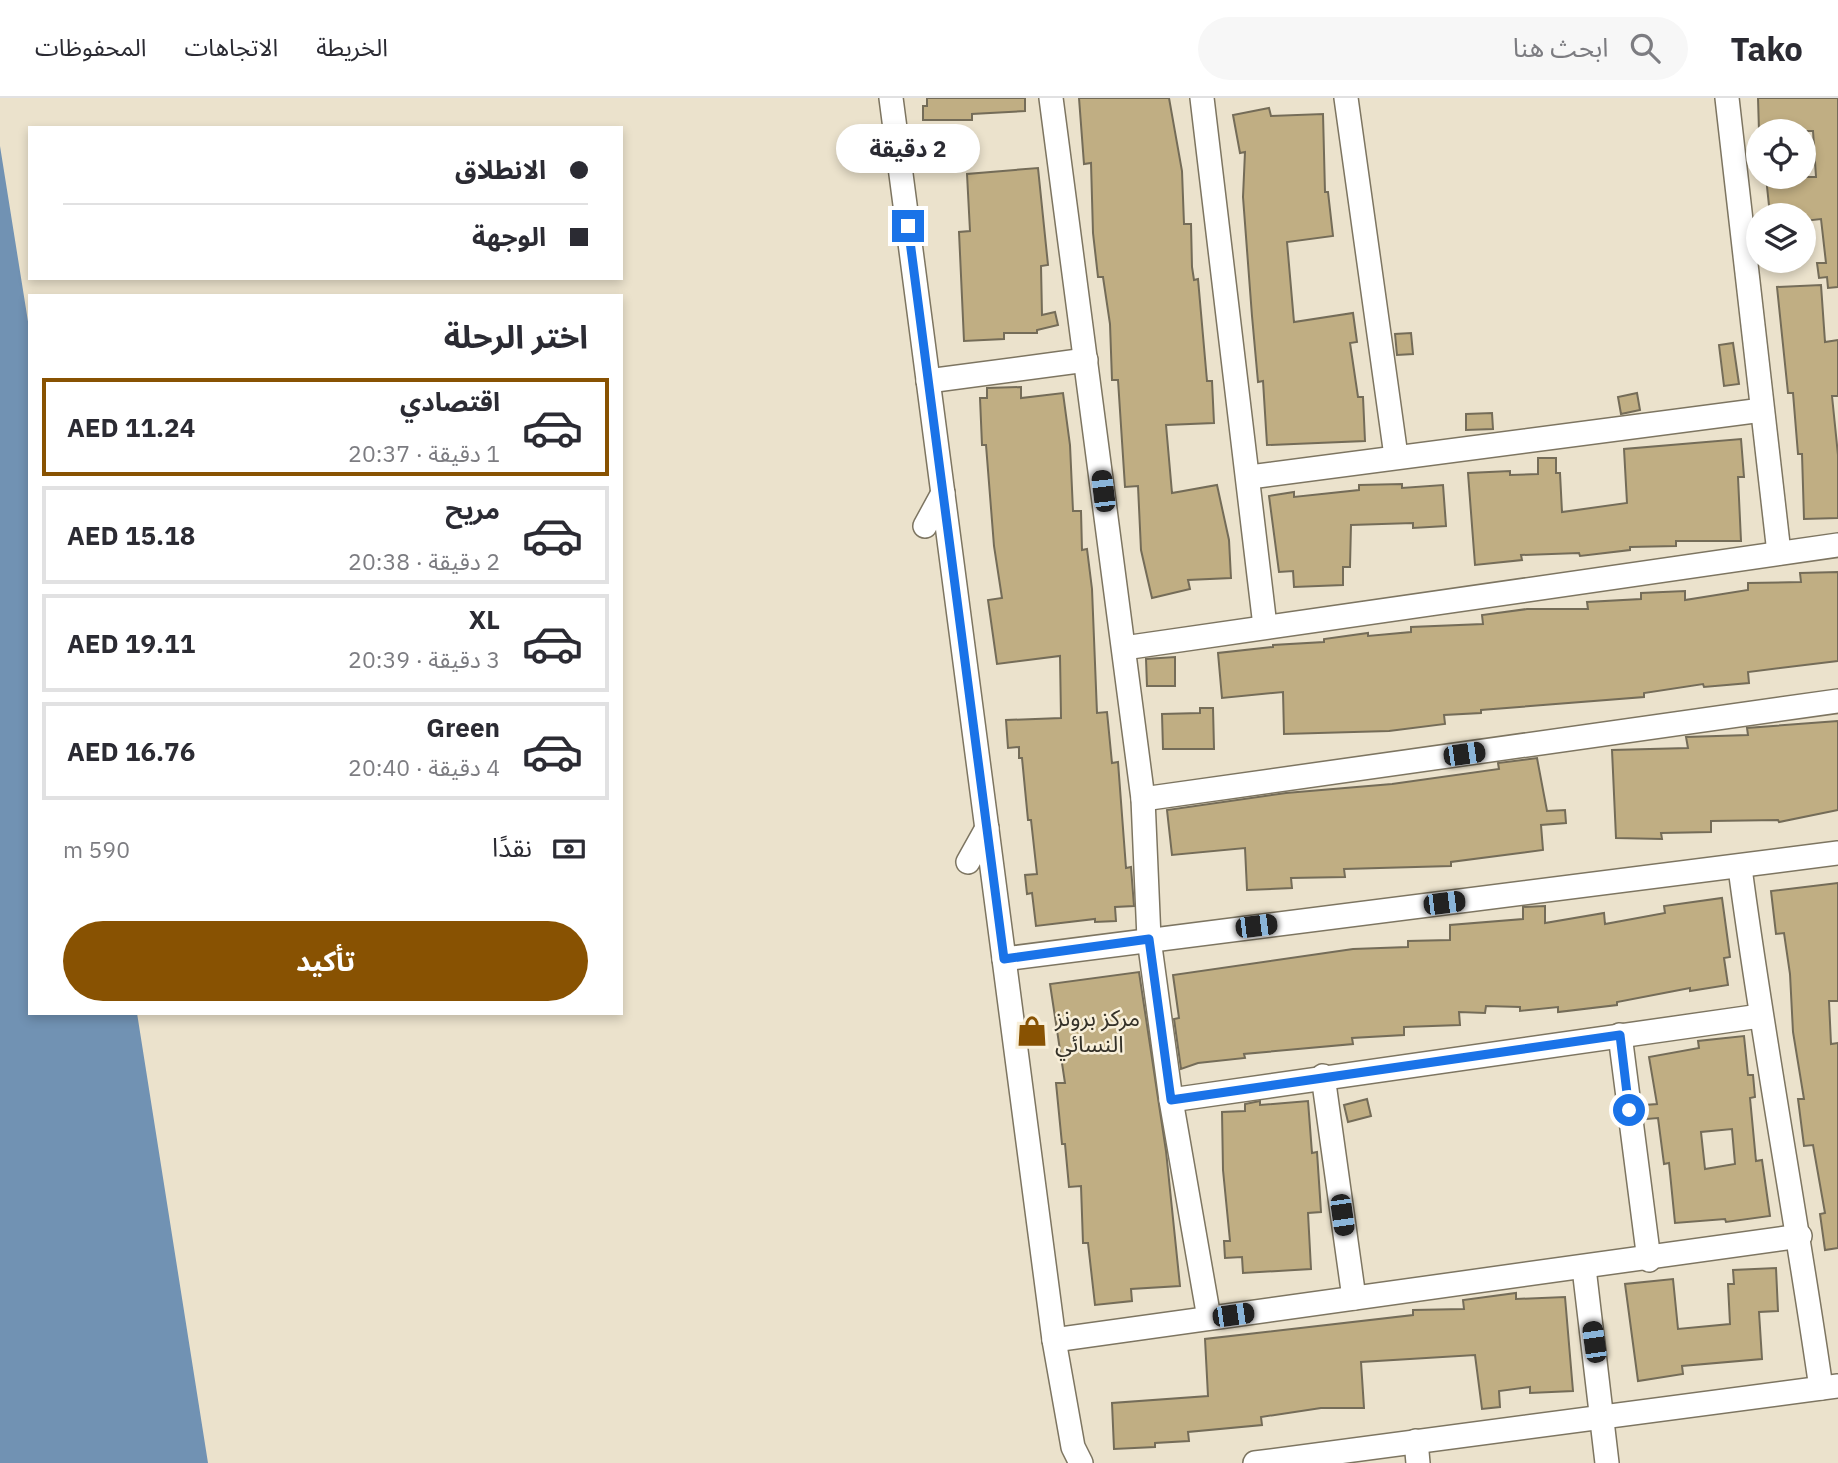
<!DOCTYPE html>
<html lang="ar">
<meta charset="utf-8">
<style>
body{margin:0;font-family:"IBM Plex Sans","Noto Sans Arabic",sans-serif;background:#f7f7f7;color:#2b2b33;direction:rtl;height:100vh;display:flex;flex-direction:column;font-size:26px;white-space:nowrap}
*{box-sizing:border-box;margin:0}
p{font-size:23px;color:#7c7c81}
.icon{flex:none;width:38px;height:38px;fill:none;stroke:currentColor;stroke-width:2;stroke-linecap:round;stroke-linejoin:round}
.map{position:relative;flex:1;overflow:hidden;direction:ltr}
.details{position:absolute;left:28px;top:196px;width:595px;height:721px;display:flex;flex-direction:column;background:#fff;border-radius:0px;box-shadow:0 4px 10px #0003;direction:rtl}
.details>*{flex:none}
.guide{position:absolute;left:28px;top:28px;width:595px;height:154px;border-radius:0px;box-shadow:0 4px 10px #0003;direction:rtl;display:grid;align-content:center;height:154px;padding:0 35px;background:#fff}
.buttons{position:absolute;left:1746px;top:21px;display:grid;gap:14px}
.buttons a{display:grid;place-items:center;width:70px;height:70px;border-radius:50%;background:#fff;box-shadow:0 4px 10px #0003;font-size:35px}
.end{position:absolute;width:32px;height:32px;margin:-16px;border:9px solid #1a73e8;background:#fff;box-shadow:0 0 0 4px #fff}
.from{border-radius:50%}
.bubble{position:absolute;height:49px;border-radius:24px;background:#fff;box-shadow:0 4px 10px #0003;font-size:23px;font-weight:700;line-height:49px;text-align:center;direction:rtl}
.car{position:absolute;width:21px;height:42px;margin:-21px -10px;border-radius:9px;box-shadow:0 0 5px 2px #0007;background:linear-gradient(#222 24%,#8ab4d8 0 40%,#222 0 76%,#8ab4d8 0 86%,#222 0)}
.guide b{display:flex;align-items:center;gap:24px;height:66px;font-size:26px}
.guide b+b{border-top:2px solid #e1e1e2}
.guide i{width:18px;height:18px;background:#2b2b33}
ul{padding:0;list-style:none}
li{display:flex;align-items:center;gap:21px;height:98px;margin:0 14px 10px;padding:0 21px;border:4px solid #e1e1e2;border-radius:0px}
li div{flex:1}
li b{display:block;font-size:26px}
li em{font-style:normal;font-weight:700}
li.active{border-color:#885202}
li>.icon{width:63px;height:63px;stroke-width:1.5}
h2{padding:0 35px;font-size:32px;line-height:84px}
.pay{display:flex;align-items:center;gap:18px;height:77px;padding:0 35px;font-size:26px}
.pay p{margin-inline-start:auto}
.primary-button{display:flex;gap:14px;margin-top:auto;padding:14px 35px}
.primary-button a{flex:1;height:80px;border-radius:42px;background:#885202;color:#fff;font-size:28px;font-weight:700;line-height:80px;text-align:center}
header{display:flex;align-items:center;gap:42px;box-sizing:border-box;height:98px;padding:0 35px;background:#fff;border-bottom:2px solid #e1e1e2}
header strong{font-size:33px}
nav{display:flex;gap:38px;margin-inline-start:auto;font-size:24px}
.search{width:490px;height:63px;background:#f7f7f7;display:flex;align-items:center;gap:18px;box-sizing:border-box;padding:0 24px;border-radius:38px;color:#7c7c81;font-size:26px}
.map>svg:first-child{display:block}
.water{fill:#7192b3}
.building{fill:#c0ae83;stroke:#746c58;stroke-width:2;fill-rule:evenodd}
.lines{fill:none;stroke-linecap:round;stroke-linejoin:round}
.minor-casing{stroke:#7d7561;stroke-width:26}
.minor{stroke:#fff;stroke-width:23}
.route{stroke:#1a73e8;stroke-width:9}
.labels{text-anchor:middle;stroke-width:5;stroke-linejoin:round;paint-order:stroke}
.poi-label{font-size:23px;fill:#343128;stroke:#f8efd9;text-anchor:start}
</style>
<header>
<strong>Tako</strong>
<div class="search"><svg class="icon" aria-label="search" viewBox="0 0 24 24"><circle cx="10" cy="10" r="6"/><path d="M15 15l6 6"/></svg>ابحث هنا</div>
<nav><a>الخريطة</a><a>الاتجاهات</a><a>المحفوظات</a></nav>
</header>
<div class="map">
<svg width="1838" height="1365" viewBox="0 0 1838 1365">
<rect width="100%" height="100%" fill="#ebe2cc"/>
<!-- water -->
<path class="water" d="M0 48 30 236V915H137L208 1365H0Z"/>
<!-- building -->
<g class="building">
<path d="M927 0H1025V13L972 16V22H923V8H927Z"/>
<path d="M1079 0H1169L1182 73 1184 126H1191L1192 169 1194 182 1198 181 1207 283H1212L1214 325 1166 327 1172 395 1217 387 1229 442 1231 480 1188 482 1190 491 1152 500 1141 452 1138 388 1125 389 1118 282H1112L1110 226 1103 179H1098L1093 135 1091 65 1084 66Z"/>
<path d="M1758 0H1838V189L1828 190 1827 179 1819 180 1817 165H1826L1821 121 1804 123V117H1770L1766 79H1816L1813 33H1759Z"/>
<path d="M1269 10 1271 18 1323 16 1325 94H1328L1333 138 1287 144 1294 224 1353 215 1357 244 1350 245 1358 299H1363L1365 343 1267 347 1263 283 1258 284 1252 218 1243 99 1245 54 1240 55 1233 17Z"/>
<path d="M1038 70 1048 167 1041 168 1042 217 1055 214 1058 227 1037 232V235H1004V241L964 243 959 134 970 133 967 76Z"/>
<path d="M1821 187 1825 244 1838 242V298H1832L1838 357V420L1804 421 1802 356H1798L1793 295H1788L1777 189Z"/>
<path d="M1411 235 1413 256 1397 257 1395 236Z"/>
<path d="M1733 245 1739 286 1724 288 1719 247Z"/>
<path d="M1021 289V300L1063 295 1070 347 1073 413H1081L1082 452 1087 451 1092 491 1097 615 1107 614 1112 665 1118 664 1126 770 1131 769 1134 808 1115 809 1116 823 1095 824V821L1036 828 1032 795 1027 796 1025 777 1037 776 1031 722H1028L1022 660H1019V649L1008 650 1006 622 1061 620 1060 558 997 566 988 502 1002 500 994 448 986 347H982L980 300H987V290Z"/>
<path d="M1637 295 1640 312 1621 316 1618 299Z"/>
<path d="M1492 315 1493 331 1466 332V316Z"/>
<path d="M1741 341 1744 379H1738L1741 443H1676V448L1630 449V452L1580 458 1579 455 1521 457 1522 462 1475 467 1468 375 1510 373V377L1538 376V360H1556V375H1560L1562 414 1627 405 1624 351Z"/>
<path d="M1402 386V390L1443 387 1446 428 1413 430V425L1351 427 1350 469H1343V487L1294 489 1293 473 1279 474 1269 398 1294 394V399L1359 392V387Z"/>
<path d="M1838 474V563L1748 574 1749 585 1704 589 1703 586 1644 595V599L1481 612V615L1444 617 1445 626 1389 633 1284 636 1283 594 1222 600 1218 555 1273 549V547L1324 544V541L1368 535V538L1411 534V529L1483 526 1482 517 1527 511H1588L1587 504 1641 501V495L1685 493V502L1748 492V485L1801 484 1800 475Z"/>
<path d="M1175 559V588H1147L1146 561Z"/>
<path d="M1200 610H1213L1214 651H1163L1162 616 1200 615Z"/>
<path d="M1838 623V712L1779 724 1778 722 1711 723V734L1661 735 1662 741 1616 740 1612 652 1688 650 1686 639 1748 637 1747 630Z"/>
<path d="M1537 660 1547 713 1565 712 1566 725 1541 727 1543 752 1451 764V768L1344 771 1345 779 1291 780 1292 790 1247 792 1245 750 1172 757 1167 712 1286 695 1392 686 1499 671 1498 665Z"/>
<path d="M1838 785V903H1829L1831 946 1838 945V1150L1825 1152 1820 1116 1825 1115 1813 1047 1804 1048 1798 1001H1804L1793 934 1790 876 1784 835 1776 836 1771 793Z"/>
<path d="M1722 800 1730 859 1724 860 1728 887 1690 893V890L1617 904V907L1558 914V909L1520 913V909L1486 908 1485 915 1459 914 1460 927 1404 929V937L1352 940 1353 946 1244 956 1245 960 1198 965 1181 971 1174 921 1179 920 1173 877 1353 851 1408 849V843L1450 842V827L1523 821V809L1545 808V825L1604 815 1605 826 1665 815 1664 808Z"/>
<path d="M1139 874 1166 1053 1180 1188 1131 1191 1132 1203 1095 1207 1088 1145H1083L1081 1088 1069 1089 1065 1046H1062L1056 985H1065L1050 886Z"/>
<path d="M1744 938 1748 977H1753L1755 999 1750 1000 1756 1063 1762 1062 1770 1118 1726 1124 1725 1121 1675 1125 1669 1065 1664 1066 1658 1020 1647 1021 1645 1007 1657 1006 1649 959 1699 950 1698 943ZM1732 1031 1735 1066 1705 1071 1701 1034Z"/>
<path d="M1367 1001 1371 1018 1348 1024 1344 1007Z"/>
<path d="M1260 1003V1007L1308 1003 1312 1055 1317 1054 1321 1114 1308 1115 1311 1171 1243 1175 1242 1159 1225 1160 1224 1143H1230L1223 1072 1222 1014 1245 1013V1006Z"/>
<path d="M1776 1170 1778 1213 1759 1214 1762 1261 1682 1268 1683 1276 1638 1283 1625 1186 1673 1181 1678 1231 1730 1226 1728 1186H1734L1733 1172Z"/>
<path d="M1516 1195V1201L1565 1199 1573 1293 1530 1295V1289L1499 1293 1500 1309 1482 1311 1475 1257 1361 1264 1364 1310H1321L1261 1319 1262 1327 1188 1334 1189 1343 1155 1345V1349L1114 1351 1112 1305 1208 1298 1205 1241 1413 1217V1212L1464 1211 1463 1202Z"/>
</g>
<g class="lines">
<defs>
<g id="minor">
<path d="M891 0 1054 1242 1073 1349 1081 1365"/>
<path d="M1051 0 1143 701 1149 841 1171 1002 1209 1220"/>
<path d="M1202 0 1265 528"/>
<path d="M1346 0 1396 358"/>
<path d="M1727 0 1779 455"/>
<path d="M928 283 1086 262"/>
<path d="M1250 379 1762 312"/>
<path d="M925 428 943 395"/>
<path d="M1124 550 1838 447"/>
<path d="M1143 701 1838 603"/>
<path d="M968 764 987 730"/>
<path d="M1740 770C1763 944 1796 1116 1821 1290"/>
<path d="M1004 861 1838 755"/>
<path d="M1620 937 1649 1162"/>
<path d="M1323 978 1354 1200"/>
<path d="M1171 1002 1760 918"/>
<path d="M1584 1170 1607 1365"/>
<path d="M1054 1242 1800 1138"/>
<path d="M1416 1343 1418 1365"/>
<path d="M1255 1365 1838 1288"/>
</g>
</defs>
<!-- minor casing -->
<use href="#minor" class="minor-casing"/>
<!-- minor -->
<use href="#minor" class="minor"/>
</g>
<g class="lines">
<!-- route -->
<path class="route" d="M908 128 1004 861 1149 841 1171 1002 1620 937 1629 1012"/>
</g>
<!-- icons -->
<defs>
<symbol id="shop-bare" viewBox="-9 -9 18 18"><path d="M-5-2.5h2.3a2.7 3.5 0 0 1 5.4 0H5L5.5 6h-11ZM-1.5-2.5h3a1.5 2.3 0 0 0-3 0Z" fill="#885202" stroke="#f8efd9" stroke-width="2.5" paint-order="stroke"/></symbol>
</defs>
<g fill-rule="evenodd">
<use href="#shop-bare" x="1010" y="911" width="44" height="44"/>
</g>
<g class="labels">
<!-- poi labels -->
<g class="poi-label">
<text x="1055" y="928">مركز برونز<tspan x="1055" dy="26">النسائي</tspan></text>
</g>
</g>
</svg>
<div class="buttons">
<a><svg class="icon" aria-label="locate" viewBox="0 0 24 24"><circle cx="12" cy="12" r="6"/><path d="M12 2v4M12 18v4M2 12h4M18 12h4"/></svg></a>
<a><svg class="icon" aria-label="layers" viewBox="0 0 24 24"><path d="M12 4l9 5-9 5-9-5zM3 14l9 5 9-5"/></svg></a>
</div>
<i class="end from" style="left:1629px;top:1012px"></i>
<i class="end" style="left:908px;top:128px"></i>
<div class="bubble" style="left:836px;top:26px;width:144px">2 دقيقة</div>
<i class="car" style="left:1103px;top:393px;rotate:353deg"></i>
<i class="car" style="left:1464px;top:656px;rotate:82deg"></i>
<i class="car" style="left:1444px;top:805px;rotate:83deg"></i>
<i class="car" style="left:1256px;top:828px;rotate:83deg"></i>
<i class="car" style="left:1342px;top:1117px;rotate:172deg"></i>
<i class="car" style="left:1233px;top:1217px;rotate:82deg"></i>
<i class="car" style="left:1594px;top:1244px;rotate:352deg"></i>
<div class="guide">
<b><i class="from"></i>الانطلاق</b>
<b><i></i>الوجهة</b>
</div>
<section class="details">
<h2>اختر الرحلة</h2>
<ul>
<li class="active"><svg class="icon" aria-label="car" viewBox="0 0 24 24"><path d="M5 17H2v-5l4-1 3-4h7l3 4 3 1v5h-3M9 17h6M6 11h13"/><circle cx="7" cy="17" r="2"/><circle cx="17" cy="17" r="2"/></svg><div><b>اقتصادي</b><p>1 دقيقة · 20:37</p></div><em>AED 11.24</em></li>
<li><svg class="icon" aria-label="car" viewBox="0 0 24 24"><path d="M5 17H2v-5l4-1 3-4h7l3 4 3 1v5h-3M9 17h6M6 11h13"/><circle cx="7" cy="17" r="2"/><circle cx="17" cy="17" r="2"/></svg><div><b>مريح</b><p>2 دقيقة · 20:38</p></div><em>AED 15.18</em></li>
<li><svg class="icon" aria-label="car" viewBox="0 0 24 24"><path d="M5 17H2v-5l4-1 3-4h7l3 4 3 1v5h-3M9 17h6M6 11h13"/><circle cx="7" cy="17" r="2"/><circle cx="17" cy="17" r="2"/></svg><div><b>XL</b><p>3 دقيقة · 20:39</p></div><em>AED 19.11</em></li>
<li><svg class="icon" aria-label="car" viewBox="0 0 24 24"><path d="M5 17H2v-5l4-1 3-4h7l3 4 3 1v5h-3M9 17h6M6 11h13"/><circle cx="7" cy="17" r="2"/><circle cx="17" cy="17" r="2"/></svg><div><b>Green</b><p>4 دقيقة · 20:40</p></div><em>AED 16.76</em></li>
</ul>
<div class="pay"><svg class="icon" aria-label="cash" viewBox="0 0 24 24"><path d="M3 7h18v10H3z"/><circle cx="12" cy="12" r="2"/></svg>نقدًا<p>590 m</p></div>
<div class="primary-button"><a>تأكيد</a></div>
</section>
</div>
